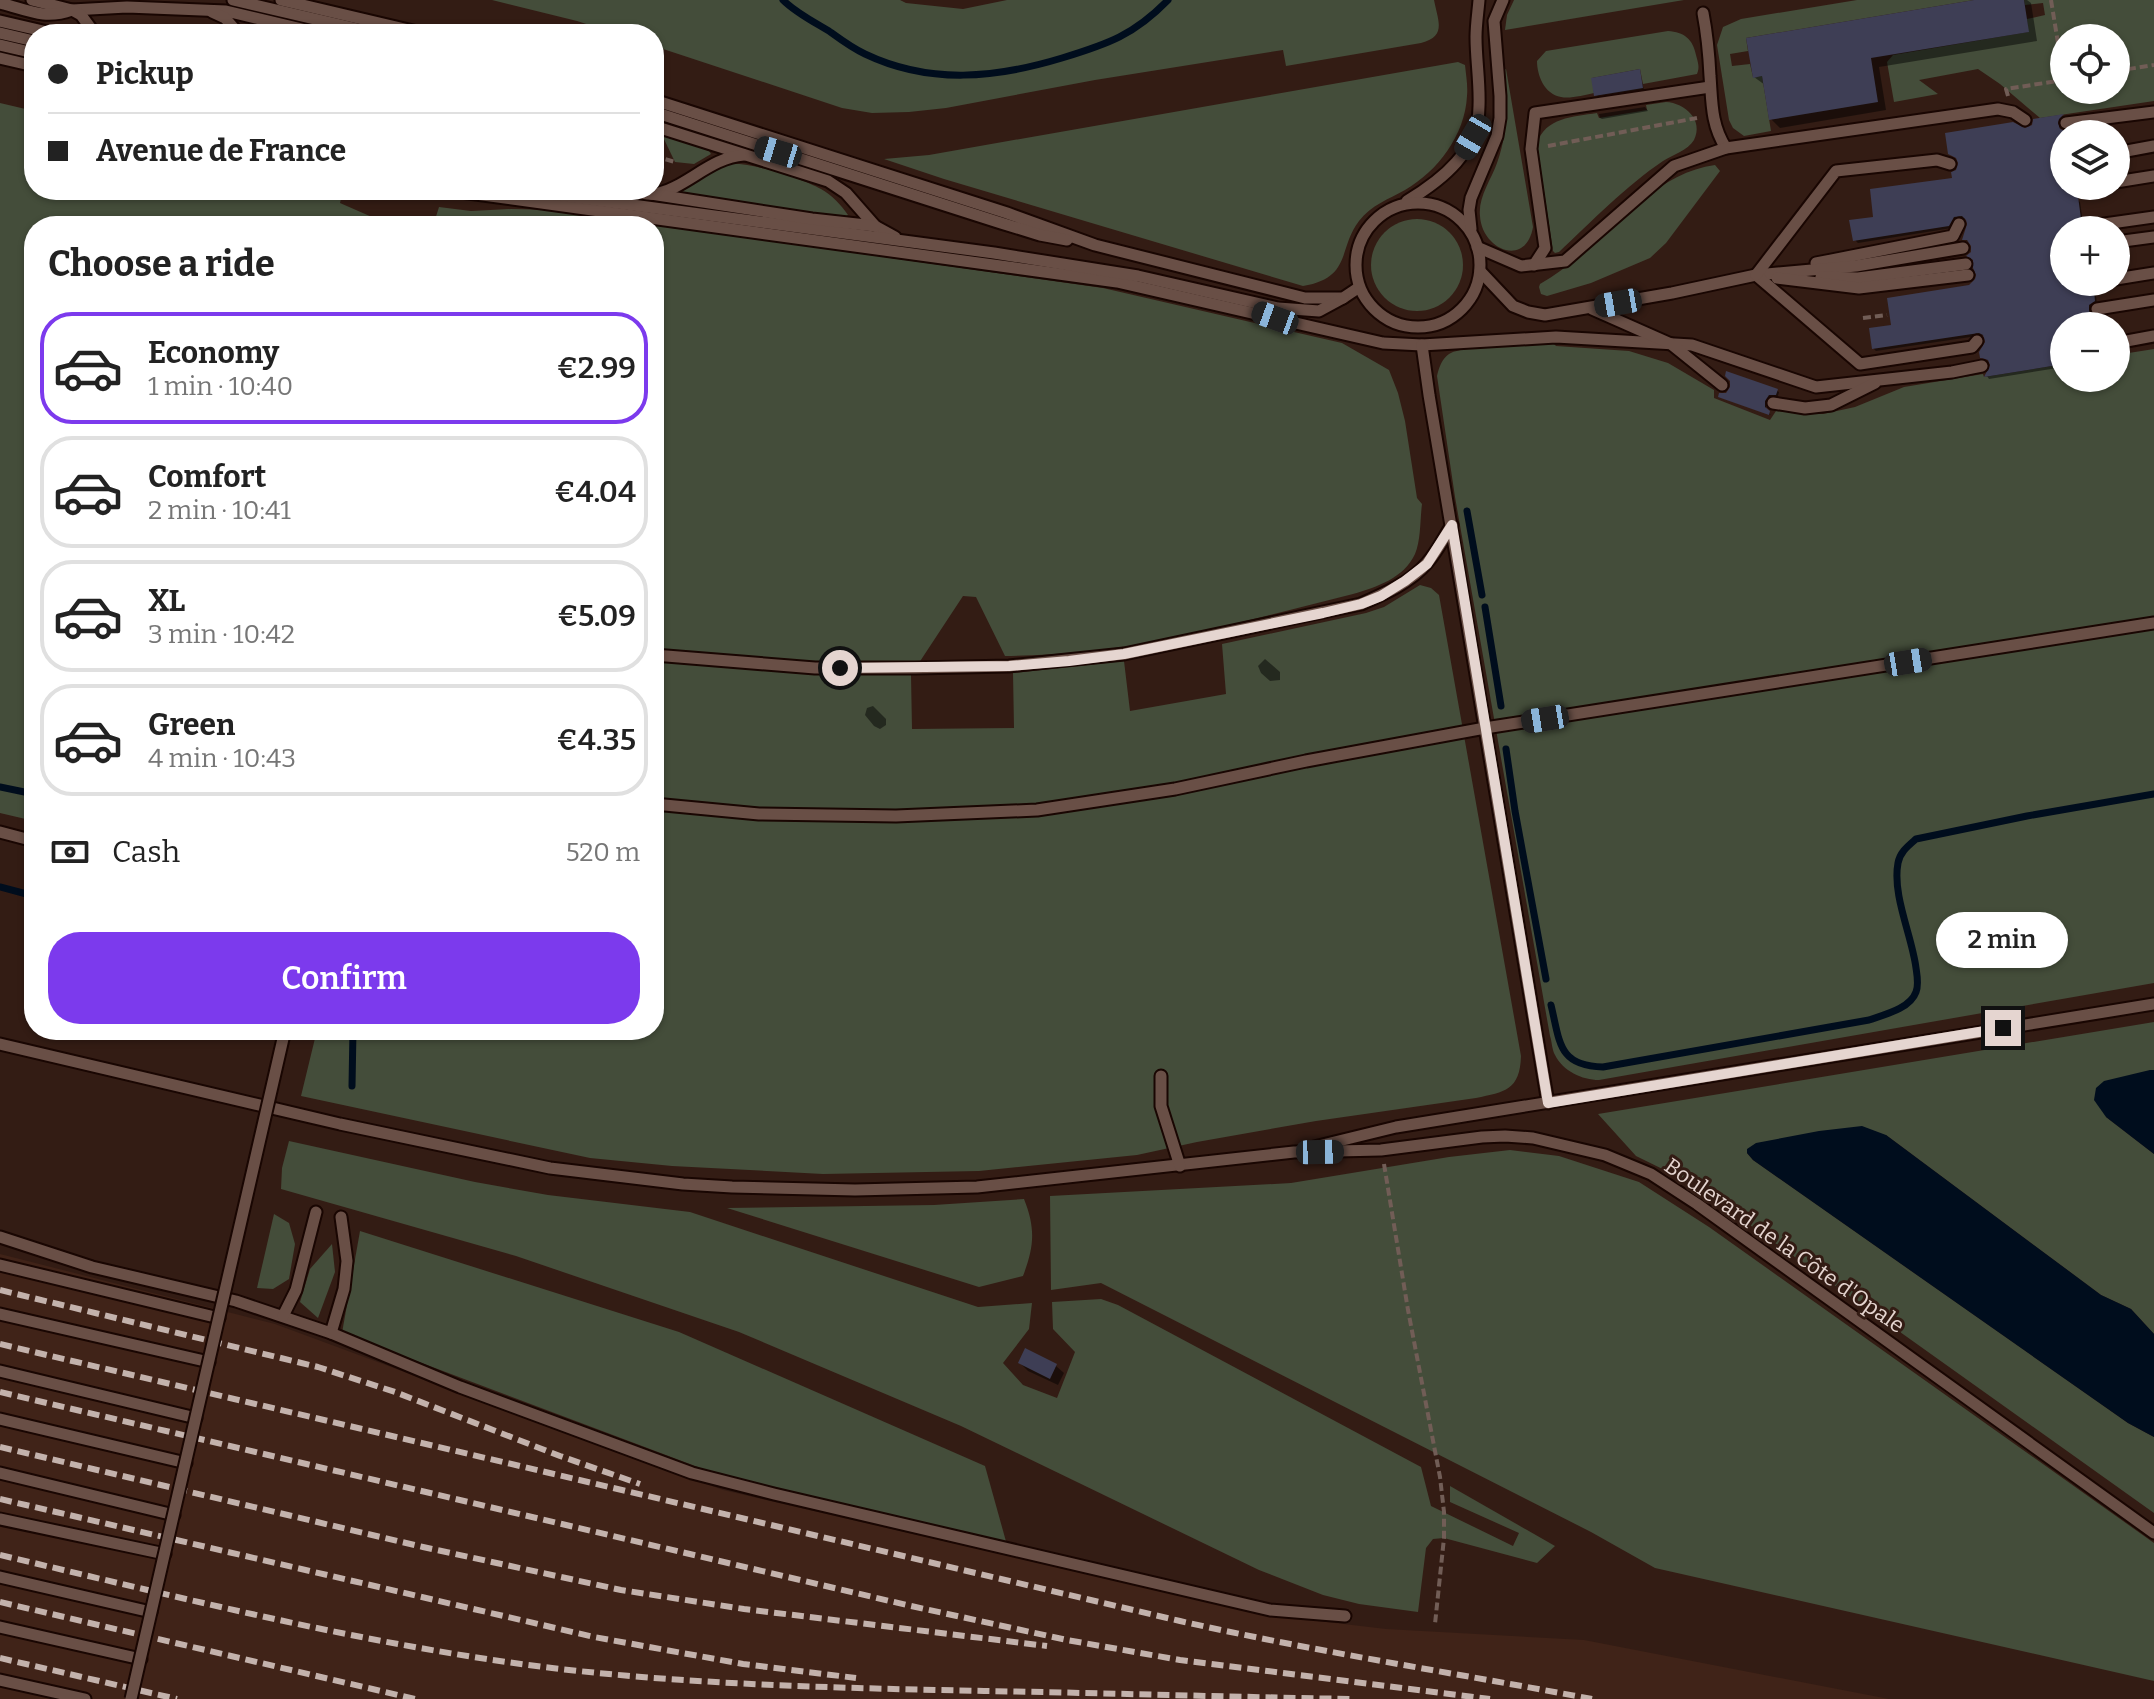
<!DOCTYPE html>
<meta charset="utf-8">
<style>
body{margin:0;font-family:Bitter,serif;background:#f2f2f2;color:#222;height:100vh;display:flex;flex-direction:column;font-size:30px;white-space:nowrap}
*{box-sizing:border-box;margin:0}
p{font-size:26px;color:#767676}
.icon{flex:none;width:44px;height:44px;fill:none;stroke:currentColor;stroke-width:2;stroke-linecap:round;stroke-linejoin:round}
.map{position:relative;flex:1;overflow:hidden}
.panel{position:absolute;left:24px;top:216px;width:640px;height:824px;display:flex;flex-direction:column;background:#fff;border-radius:32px;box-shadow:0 2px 6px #0004}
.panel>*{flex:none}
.hud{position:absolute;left:24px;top:24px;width:640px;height:176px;border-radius:32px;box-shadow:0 2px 6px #0004;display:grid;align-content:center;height:176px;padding:0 24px;background:#fff}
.fabs{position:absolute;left:2050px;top:24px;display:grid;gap:16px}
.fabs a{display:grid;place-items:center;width:80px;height:80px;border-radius:50%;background:#fff;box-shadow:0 2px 6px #0004;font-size:40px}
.end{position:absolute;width:36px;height:36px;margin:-18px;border:10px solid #e5d5d0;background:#111;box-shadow:0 0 0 4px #111}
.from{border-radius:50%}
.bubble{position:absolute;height:56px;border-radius:28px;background:#fff;box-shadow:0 2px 6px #0004;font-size:26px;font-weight:600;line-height:56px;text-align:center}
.car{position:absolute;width:24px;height:48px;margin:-24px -12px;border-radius:10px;box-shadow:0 0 6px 2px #0007;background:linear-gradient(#222 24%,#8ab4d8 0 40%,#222 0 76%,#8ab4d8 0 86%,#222 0)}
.hud b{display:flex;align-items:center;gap:28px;height:76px;font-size:30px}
.hud b+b{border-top:2px solid #e0e0e0}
.hud i{width:20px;height:20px;background:#222}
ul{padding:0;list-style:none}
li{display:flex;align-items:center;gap:24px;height:112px;margin:0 16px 12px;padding:0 8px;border:4px solid #e0e0e0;border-radius:32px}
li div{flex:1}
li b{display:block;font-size:30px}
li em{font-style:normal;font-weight:600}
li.active{border-color:#7c3aed}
li>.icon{width:72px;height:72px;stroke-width:1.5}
h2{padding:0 24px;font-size:36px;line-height:96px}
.pay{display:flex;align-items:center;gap:20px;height:88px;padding:0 24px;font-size:30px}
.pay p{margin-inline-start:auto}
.action{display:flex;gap:16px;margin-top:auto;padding:16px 24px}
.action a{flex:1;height:92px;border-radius:32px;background:#7c3aed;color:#fff;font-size:32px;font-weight:600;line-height:92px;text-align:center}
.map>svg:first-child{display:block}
.built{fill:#402318}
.green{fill:#444d3a;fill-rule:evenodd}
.water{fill:#000d1d}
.shadow{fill:#0007}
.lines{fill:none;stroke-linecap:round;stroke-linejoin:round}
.stream{stroke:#000d1d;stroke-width:7}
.building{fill:#3e3e55}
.service-casing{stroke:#190602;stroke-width:15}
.path{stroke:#715d56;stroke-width:4;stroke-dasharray:8 4;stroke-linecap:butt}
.service{stroke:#694f46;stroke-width:11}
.rail{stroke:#c3b2ac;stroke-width:6;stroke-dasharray:12 6;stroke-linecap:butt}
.service-bridge-casing{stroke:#190602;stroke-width:15;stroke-linecap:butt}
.service-bridge{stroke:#694f46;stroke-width:11}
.route{stroke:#e5d5d0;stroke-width:10}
.labels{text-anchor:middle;stroke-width:6;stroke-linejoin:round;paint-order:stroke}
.street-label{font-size:22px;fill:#e5d5d0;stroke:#331c14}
</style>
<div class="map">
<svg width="2154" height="1699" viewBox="0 0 2154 1699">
<rect width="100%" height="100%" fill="#331c14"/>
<!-- built -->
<path class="built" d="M0 1254 275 1324 723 1490 1260 1614 1386 1629 1584 1640 1889 1699H0Z"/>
<!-- green -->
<g class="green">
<path d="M492 0H900L906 3 963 9 1007 0H1434C1438 21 1447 36 1421 43L1286 66 1283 50 1095 80 946 108 909 112 872 113 842 108 654 46V34H617L577 21Z"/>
<path d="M1514 0H1684L1505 30 1507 15Z"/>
<path d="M1857 0H1974L1746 38 1748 51 1730 54 1732 66 1750 64 1753 77 1762 76 1771 131 1744 136 1733 128 1729 120 1717 45 1723 27 1741 19Z"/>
<path d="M2024 0H2154V101L2040 118 2000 84 1978 69 1919 80 1938 94 1894 102 1887 62 1893 55 2028 32 2027 19 2045 15 2043 3 2025 5ZM2064 38H2116V90H2064Z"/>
<path d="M1668 31C1684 32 1693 39 1696 55 1698 63 1700 67 1697 74L1643 84 1640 69 1592 78 1594 93C1584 95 1570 99 1561 97 1544 94 1537 75 1537 61L1546 51Z"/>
<path d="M1458 62 1465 65C1466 75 1468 86 1467 96 1465 135 1438 171 1405 190 1389 199 1371 205 1359 221 1338 248 1352 278 1303 286L944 179 884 159 929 155Z"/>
<path d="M1506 69 1533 227C1526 268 1482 250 1480 216 1478 197 1491 180 1497 163 1508 133 1508 101 1504 70Z"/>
<path d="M1666 102C1685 103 1704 120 1694 140 1688 150 1673 155 1663 161 1627 185 1591 222 1559 252L1555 253 1553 251 1537 144C1545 117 1573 117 1597 113L1599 118 1647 110 1646 105Z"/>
<path d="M0 103 34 111V190H338L342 195 340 203 372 217 411 226H34V821L0 813Z"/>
<path d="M661 133 709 151 711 154 694 164 675 162Z"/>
<path d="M729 164C751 162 801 178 821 189 832 195 841 205 848 215L844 218 678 193 679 190Z"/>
<path d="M1715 165 1720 171 1666 243 1650 258 1591 283 1547 296 1541 294 1539 287 1540 284C1600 251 1646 174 1715 165Z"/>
<path d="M439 207 471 211 511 209 552 210 1103 288 1342 343 1389 370 1398 393 1405 421 1417 498 1422 504C1420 519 1421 540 1415 554 1404 578 1377 587 1353 594 1284 611 1215 630 1145 643 1098 652 1052 655 1005 656L976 597 963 596 911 675 912 729 1014 728 1013 673 1124 661 1130 711 1226 694 1222 644 1366 613 1384 607 1420 585 1431 588 1439 595 1521 1056C1520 1090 1505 1092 1476 1098L1316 1121 1197 1142 1137 1155 979 1171 823 1174 672 1166 590 1158 301 1096 317 1030H654V226H433Z"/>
<circle cx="1417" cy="265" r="46"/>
<path d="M1552 342 1556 346 1629 351 1668 363 1714 390V398L1770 420 1776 411 1823 414 1855 407 1904 387 1983 374 1984 377 2064 364V378H2116V355L2154 349V983L1599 1080C1582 1080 1563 1071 1555 1055 1552 1050 1552 1042 1550 1036L1455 497 1437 376C1439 367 1442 359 1449 354 1461 345 1533 344 1552 342Z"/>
<path d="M2154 1022V1070H2150L2106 1117 2154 1154V1334L2131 1309 2101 1295 1886 1135 1747 1153 1753 1160 2128 1423 2154 1437V1513L1691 1183 1636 1156 1598 1114Z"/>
<path d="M289 1141 475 1182 548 1195 690 1212 978 1307 1032 1303 1029 1329 1003 1363 1023 1385 1057 1398 1075 1352 1053 1329 1052 1302 1101 1299 1118 1305 1421 1467 1431 1506 1513 1546 1519 1533 1450 1502V1486L1555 1546 1537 1563 1444 1538 1433 1539 1426 1548 1418 1612 1359 1604 1323 1595 1259 1570 961 1426 739 1332 516 1256 281 1189 282 1168Z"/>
<path d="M1510 1150 1559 1156 1639 1182 1709 1227 2154 1543V1681L1655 1568 1591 1532 1101 1283 1051 1290 1050 1196 1291 1183 1449 1157Z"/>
<path d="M1024 1199C1036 1229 1034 1247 1023 1276L979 1287 727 1208 934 1205Z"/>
<path d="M274 1214 289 1223 295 1244 289 1279 273 1289 257 1288Z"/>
<path d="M360 1231 679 1332 985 1466 1007 1545 711 1472 342 1333Z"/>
<path d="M332 1244 335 1272 318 1318 300 1302 310 1269Z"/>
</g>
<!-- water -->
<g class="water">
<path d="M2150 1070H2154V1154L2106 1117 2094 1100 2096 1088 2104 1081Z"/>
<path d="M1862 1126 1886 1135 2101 1295 2131 1309 2154 1334V1437L2128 1423 1753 1160 1747 1153V1149L1756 1143 1819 1131Z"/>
</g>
<!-- shadow -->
<g class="shadow">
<path d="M1987 0H2027L2031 3 2037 41 1879 67 1886 110 1780 128 1771 119 1765 85 1754 77Z"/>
<path d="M1639 71 1644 90 1598 96 1596 95Z"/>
<path d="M1645 107 1648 111 1602 119 1600 118 1599 114Z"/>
<path d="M2064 116 2066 118 2061 122 2060 130 2067 134H2064V186H2073L2071 195 2080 202 2083 222 2078 226 2077 230H2064V282H2088L2086 288 2087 291 2096 296 2097 304 2092 308 2091 316 2100 323 2101 326H2064V367L1989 379 1987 376 1993 365 1991 362 1982 357 1988 342 1984 335 1876 351 1873 348 1893 327 1970 287 1977 280 1971 243 1964 239 1970 224 1967 219H1958L1952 228 1858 243 1855 240 1875 218 1954 179 1958 171 1959 159 1950 154 2025 131 2033 127 2035 121Z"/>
<path d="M1777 391 1779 392 1778 396H1771L1766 403V410L1771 415 1720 397Z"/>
<path d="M1265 659 1280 672V680L1270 681 1261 673 1258 666Z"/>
<path d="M873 706 886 719V725L880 729 874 726 865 715 867 708Z"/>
<path d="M1020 1363 1056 1366 1064 1373 1058 1385 1028 1371Z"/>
</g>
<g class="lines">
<!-- stream -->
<g class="stream">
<path d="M783 0C796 13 814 22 829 31 840 39 852 48 865 54 930 85 996 78 1062 58 1108 44 1134 35 1168 0"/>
<path d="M1467 511 1482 595"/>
<path d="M1485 607 1501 706"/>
<path d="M1506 749 1515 811 1546 979"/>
<path d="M0 787 34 794"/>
<path d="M0 887 34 896"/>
<path d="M1551 1005C1560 1042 1558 1066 1603 1067L1869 1020C1883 1015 1910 1009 1916 992 1919 985 1917 975 1916 968 1912 936 1892 895 1898 863 1900 852 1908 846 1916 839L2027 816 2154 794"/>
<path d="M352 1086 353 1030"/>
</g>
</g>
<!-- building -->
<g class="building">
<path d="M1974 0H2024L2029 32 1871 58 1878 102 1769 120 1762 76 1753 78 1746 38Z"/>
<path d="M1640 69 1643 88 1594 96 1591 78Z"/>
<path d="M2064 114 2059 119 2058 123 2060 129 2067 131 2068 134H2064V186H2069L2071 194 2078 196 2081 219 2076 223 2075 230H2064V282H2084L2086 289 2094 291 2095 301 2089 305V311L2093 317H2098L2099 326H2064V364L1984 377 1990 365 1988 360 1980 358 1979 352 1985 342 1983 335 1979 333 1872 349 1869 328 1891 325 1887 298 1969 285 1975 279 1976 275 1973 268V260L1966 256 1971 252V246L1967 240H1962L1967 224 1966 220 1962 216 1954 217 1949 226 1853 241 1849 220 1873 217 1870 189 1952 178 1951 172 1956 170 1958 163 1956 158 1948 154 1945 133 2013 122 2025 128 2032 125 2033 119Z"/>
<path d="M1726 371 1778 389 1776 395H1769L1765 401V407L1770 411 1769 415 1718 397 1719 393H1726L1730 387V381L1725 376Z"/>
<path d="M1025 1348 1057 1364 1050 1379 1018 1363Z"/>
</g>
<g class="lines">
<defs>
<g id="service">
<path d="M32 0 72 10 127 7 226 11 323 34"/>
<path d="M233 0 379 34"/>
<path d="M281 0 426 34"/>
<path d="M0 3C28 10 44 20 72 10L81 15 95 34"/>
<path d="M212 12 225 18 239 34"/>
<path d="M1703 13C1707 34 1709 55 1710 76 1712 102 1711 125 1726 148"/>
<path d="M0 21 56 34"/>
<path d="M0 33 34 41"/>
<path d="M0 45 34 53"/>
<path d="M0 58 34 66"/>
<path d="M654 100 1007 213 1095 245 1305 298H1343L1358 288"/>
<path d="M654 112 1001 223 1040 235 1067 240"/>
<path d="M2066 123 2154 112"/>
<path d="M654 126 828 181 846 193 875 226 895 237"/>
<path d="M2116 153 2154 146"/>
<path d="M2116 182 2154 176"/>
<path d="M2077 188 2091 186"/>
<path d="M446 190 1117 282 1383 343 1422 345 1556 337 1692 345 1816 387 1952 372 1982 366"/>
<path d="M520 190 994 253 1138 276 1278 308 1319 311 1343 298"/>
<path d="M628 190C636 192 645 195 654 194 684 190 710 157 744 155"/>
<path d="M651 194 812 219 875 226"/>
<path d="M1407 201C1442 180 1479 151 1479 106 1480 83 1476 60 1476 37 1476 25 1478 12 1479 0"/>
<circle cx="1418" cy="265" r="62"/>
<path d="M2083 227 2154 217"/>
<path d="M1471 229 1469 210 1471 198 1497 136 1500 118V96L1494 21 1503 0"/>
<path d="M2116 242 2154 237"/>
<path d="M1477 247 1521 266 1565 261 1674 166 1726 148 1998 109 2013 112 2025 120"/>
<path d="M1816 263 1953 236 1959 224"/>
<path d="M1534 265 1545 248 1531 149 1535 113 1710 87"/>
<path d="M1480 271 1513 306 1528 312 1545 315 1672 293 1756 275 1856 266 1963 248"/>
<path d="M1756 275 1860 364 1972 347 1977 341"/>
<path d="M1756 275 1836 171 1937 160 1950 164"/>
<path d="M1821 277 1858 278 1966 264"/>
<path d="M1777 278 1859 288 1968 275"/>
<path d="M2116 279 2154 273"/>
<path d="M2092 283 2098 282"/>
<path d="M1592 309 1671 344 1722 385"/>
<path d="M2097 309 2154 300"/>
<path d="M2116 343 2154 336"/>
<path d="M1422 345 1429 395 1548 1103"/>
<path d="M1773 403 1805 408 1831 405 1875 383"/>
<path d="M654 655 815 668H915L1009 666 1124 654 1361 604C1384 594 1411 582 1427 563 1437 552 1444 537 1452 525"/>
<path d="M654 804 759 814 896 816 1037 810 1175 789 1306 761 1485 728 2154 623"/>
<path d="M0 832 34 841"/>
<path d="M0 1044 340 1124 550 1168 683 1184 732 1187 855 1190 977 1187 1294 1152 1381 1150 1482 1137 1505 1136 1533 1138 1605 1155 1651 1174 1697 1204 2154 1533"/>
<path d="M1161 1076V1106L1180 1166"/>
<path d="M1310 1148 1396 1127 2154 1004"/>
<path d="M0 1237 92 1267 236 1301 331 1333 344 1289 347 1261 341 1217"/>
<path d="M0 1265 219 1318"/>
<path d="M0 1314 209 1362"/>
<path d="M283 1316 296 1290 316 1212"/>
<path d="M331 1333 460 1387 692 1473 774 1494 1270 1610 1345 1616"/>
<path d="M0 1371 196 1418"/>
<path d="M0 1419 186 1463"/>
<path d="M0 1473 174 1515"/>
<path d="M0 1519 165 1554"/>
<path d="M0 1577 151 1612"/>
<path d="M0 1627 141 1659"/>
<path d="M0 1680 85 1699"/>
</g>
</defs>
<!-- service casing -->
<use href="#service" class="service-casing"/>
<!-- path -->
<g class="path">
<path d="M2051 0 2064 80"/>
<path d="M2116 71 2154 65"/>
<path d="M2008 96 2006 89 2064 80"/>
<path d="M1548 146 1697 118"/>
<path d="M654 156 675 162"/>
<path d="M1863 318 1887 315"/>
<path d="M1384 1164 1408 1310 1440 1477 1444 1512V1538L1435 1624"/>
</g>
<!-- service -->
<use href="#service" class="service"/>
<!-- rail -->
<g class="rail">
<path d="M0 1290 318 1367 395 1392 560 1456 640 1484"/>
<path d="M0 1344 1180 1621C1317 1652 1455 1673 1592 1699"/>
<path d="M0 1392 911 1606 1067 1640 1180 1660 1490 1699"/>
<path d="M0 1447 423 1547 621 1590 744 1609 1047 1646"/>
<path d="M0 1499 594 1637 743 1664 856 1678"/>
<path d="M0 1555C183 1598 365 1645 552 1668 695 1685 839 1688 984 1691 1107 1693 1231 1697 1354 1699"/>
<path d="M0 1602 415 1699"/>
<path d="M0 1658 177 1699"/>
</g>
<defs>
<path id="service-bridge" d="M131 1699 285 1030"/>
</defs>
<!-- service-bridge casing -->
<use href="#service-bridge" class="service-bridge-casing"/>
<!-- service-bridge -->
<use href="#service-bridge" class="service-bridge"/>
</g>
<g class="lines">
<!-- route -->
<path class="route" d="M840 668 1009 666 1069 661 1124 654 1323 613 1361 604 1381 596 1405 581 1427 564 1452 525 1548 1103 2003 1028"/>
</g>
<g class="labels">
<!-- street labels -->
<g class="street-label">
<text transform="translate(1785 1245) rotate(35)" y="8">Boulevard de la Côte d'Opale</text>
</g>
</g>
</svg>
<div class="fabs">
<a><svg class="icon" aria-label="locate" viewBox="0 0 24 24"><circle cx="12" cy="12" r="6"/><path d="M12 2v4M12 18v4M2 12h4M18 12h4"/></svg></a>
<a><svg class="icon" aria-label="layers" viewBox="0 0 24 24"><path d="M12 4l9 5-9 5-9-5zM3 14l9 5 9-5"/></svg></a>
<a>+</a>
<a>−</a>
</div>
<i class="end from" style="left:840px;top:668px"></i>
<i class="end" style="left:2003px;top:1028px"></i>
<div class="bubble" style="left:1936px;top:912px;width:132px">2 min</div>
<i class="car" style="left:1473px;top:137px;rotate:210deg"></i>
<i class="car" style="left:778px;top:152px;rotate:287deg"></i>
<i class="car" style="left:1618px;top:303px;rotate:260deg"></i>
<i class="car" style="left:1275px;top:318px;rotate:290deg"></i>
<i class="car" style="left:1908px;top:662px;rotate:81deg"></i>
<i class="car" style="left:1545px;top:719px;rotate:261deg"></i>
<i class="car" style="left:1320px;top:1152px;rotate:89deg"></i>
<div class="hud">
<b><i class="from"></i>Pickup</b>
<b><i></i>Avenue de France</b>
</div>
<section class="panel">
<h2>Choose a ride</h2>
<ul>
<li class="active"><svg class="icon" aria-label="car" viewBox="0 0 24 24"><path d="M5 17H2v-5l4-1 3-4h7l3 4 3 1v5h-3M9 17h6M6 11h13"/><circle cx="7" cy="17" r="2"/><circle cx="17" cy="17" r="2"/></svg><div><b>Economy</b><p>1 min · 10:40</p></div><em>€2.99</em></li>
<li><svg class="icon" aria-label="car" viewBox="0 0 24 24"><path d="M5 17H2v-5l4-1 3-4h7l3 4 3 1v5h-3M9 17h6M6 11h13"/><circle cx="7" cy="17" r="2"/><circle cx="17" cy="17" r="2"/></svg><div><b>Comfort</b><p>2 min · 10:41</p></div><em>€4.04</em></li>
<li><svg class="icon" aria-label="car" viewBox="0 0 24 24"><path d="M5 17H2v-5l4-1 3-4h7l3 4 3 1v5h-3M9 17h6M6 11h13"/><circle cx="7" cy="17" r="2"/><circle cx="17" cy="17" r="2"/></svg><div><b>XL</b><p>3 min · 10:42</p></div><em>€5.09</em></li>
<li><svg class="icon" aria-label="car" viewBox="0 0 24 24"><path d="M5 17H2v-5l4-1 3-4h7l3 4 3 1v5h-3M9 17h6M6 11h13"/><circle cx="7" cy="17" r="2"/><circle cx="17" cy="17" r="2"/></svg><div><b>Green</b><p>4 min · 10:43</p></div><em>€4.35</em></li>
</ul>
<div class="pay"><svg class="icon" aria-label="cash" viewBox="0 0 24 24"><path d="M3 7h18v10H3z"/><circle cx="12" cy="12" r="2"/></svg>Cash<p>520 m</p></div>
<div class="action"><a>Confirm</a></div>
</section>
</div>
